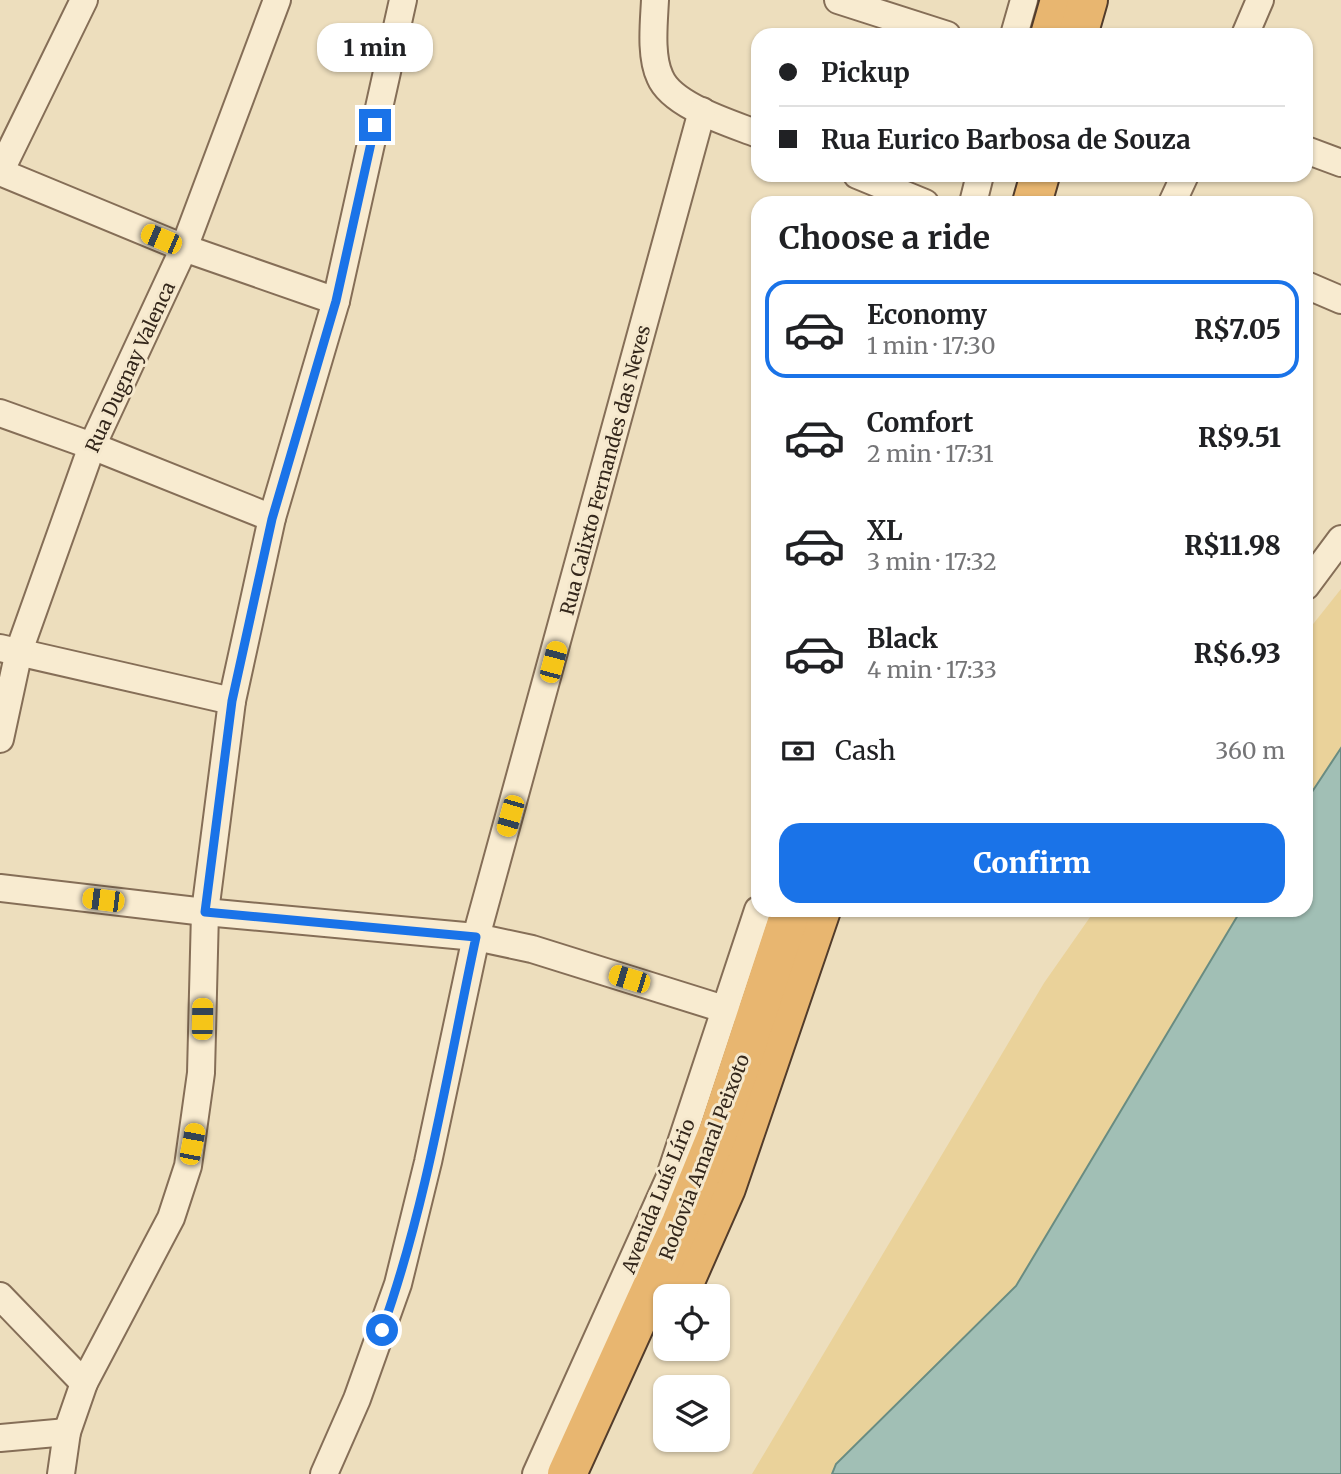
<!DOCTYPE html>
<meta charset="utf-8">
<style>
body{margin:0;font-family:Merriweather,serif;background:#f6f6f6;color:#202124;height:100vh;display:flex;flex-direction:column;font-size:26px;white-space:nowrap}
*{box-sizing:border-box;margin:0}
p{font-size:23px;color:#757577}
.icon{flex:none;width:38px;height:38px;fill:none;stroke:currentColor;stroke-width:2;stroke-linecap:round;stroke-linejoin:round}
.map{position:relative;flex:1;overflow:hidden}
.details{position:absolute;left:751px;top:196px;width:562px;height:721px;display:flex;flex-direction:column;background:#fff;border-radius:21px;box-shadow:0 2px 5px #0004}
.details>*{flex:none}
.guide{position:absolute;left:751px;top:28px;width:562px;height:154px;border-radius:21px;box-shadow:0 2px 5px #0004;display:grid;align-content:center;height:154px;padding:0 28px;background:#fff}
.tools{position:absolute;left:653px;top:1284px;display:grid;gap:14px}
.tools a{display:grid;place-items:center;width:77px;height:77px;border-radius:14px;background:#fff;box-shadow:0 2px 5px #0004;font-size:35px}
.end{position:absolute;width:32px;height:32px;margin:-16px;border:9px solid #1a73e8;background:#fff;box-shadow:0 0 0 4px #fff}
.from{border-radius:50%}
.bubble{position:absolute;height:49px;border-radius:21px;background:#fff;box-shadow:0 2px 5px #0004;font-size:23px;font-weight:800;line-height:49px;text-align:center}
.car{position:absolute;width:21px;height:42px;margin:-21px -10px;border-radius:9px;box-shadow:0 0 5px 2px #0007;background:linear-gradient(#f5c518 24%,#345 0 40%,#f5c518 0 76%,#345 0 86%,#f5c518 0)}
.guide b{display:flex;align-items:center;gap:24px;height:66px;font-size:26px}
.guide b+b{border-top:2px solid #e0e0e0}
.guide i{width:18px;height:18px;background:#202124}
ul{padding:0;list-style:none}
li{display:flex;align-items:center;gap:21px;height:98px;margin:0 14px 10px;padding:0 14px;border:4px solid transparent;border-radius:21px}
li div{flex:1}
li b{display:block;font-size:26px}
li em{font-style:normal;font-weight:800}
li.selected{border-color:#1a73e8}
li>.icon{width:63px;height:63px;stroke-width:1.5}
h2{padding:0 28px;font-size:32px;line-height:84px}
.pay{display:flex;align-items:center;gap:18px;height:77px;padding:0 28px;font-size:26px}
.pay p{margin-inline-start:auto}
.button{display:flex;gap:14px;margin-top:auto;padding:14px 28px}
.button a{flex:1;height:80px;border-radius:21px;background:#1a73e8;color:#fff;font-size:28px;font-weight:800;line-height:80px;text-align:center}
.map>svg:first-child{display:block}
.sand{fill:#ead29a}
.water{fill:#a1bfb5;stroke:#698c82;stroke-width:2}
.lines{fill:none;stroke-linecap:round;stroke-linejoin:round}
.minor-casing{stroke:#856e57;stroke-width:30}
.trunk-casing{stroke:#523c2b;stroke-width:42}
.minor{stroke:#f8ebd0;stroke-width:26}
.trunk{stroke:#e8b670;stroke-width:38}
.route{stroke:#1a73e8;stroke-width:9}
.labels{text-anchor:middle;stroke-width:6;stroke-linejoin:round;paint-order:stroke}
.street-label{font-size:19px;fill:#34271b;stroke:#f5e8cd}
</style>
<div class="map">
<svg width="1341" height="1474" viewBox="0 0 1341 1474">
<rect width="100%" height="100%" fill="#eddebd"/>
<!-- sand -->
<g class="sand">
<path d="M1341 589V748L1306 801V633Z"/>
<path d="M1095 910H1241L1016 1286 836 1464 832 1474H752L1044 983Z"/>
</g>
<!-- water -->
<path class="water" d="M1341 748V1474H832L836 1464 1016 1286 1241 910H1306V801Z"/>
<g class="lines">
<defs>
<g id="minor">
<path d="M655 0C654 22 650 56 660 77 672 106 730 123 758 134"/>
<path d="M838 0 947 35"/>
<path d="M1014 35 1024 0"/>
<path d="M1245 35 1260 0"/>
<path d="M1306 150 1341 163"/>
<path d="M0 172 184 248 336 301"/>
<path d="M0 172 84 0"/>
<path d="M857 175 925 203"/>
<path d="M973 203 980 175"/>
<path d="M1172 203 1185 175"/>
<path d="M1306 285 1341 300"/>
<path d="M0 413 92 446 272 518"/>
<path d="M1306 586 1341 539"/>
<path d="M0 648 232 701"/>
<path d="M0 739 19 651 92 446 184 248 277 0"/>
<path d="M0 888 205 912 476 937 532 949 727 1010"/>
<path d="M0 1296 84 1383"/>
<path d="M0 1438 67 1432"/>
<path d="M61 1474 67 1432 84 1383 171 1218 188 1166 201 1073 205 912 232 701 272 518 336 301 403 0"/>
<path d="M324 1474 357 1399 398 1284 428 1162 476 937 702 111"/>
<path d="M536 1474 669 1179 758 910"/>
</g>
<g id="trunk">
<path d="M1050 35 1060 0"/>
<path d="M1078 35 1088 0"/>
<path d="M1032 203 1040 175"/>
<path d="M678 1297 726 1188 821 910"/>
<path d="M567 1474 681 1223 718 1132 791 910"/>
</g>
</defs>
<!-- minor casing -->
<use href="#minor" class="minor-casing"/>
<!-- trunk casing -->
<use href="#trunk" class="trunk-casing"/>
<!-- minor -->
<use href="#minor" class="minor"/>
<!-- trunk -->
<use href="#trunk" class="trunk"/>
</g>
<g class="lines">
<!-- route -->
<path class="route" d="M375 125 336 301 272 519 232 701 205 912 476 937C448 1068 427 1204 382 1330"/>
</g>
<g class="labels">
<!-- street labels -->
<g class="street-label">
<text transform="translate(130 367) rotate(-65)" y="7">Rua Dugnay Valenca</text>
<text transform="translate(605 470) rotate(-75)" y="7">Rua Calixto Fernandes das Neves</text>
<text transform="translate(704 1157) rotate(-69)" y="7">Rodovia Amaral Peixoto</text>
<text transform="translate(658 1196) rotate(-68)" y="7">Avenida Luís Lírio</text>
</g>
</g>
</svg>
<div class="tools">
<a><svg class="icon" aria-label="locate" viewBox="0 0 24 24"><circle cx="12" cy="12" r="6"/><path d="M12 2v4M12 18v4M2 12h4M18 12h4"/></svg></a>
<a><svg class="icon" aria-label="layers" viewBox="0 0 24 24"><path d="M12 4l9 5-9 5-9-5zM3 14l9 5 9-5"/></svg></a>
</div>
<i class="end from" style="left:382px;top:1330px"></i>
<i class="end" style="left:375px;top:125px"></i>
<div class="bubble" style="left:317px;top:23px;width:116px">1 min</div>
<i class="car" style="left:161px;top:239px;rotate:293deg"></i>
<i class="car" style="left:553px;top:662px;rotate:15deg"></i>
<i class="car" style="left:510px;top:816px;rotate:196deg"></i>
<i class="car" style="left:103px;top:900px;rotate:277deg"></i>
<i class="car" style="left:629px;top:979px;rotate:287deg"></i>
<i class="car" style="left:202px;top:1019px;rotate:1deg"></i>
<i class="car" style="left:192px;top:1144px;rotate:11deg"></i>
<div class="guide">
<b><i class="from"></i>Pickup</b>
<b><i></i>Rua Eurico Barbosa de Souza</b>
</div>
<section class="details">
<h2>Choose a ride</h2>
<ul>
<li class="selected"><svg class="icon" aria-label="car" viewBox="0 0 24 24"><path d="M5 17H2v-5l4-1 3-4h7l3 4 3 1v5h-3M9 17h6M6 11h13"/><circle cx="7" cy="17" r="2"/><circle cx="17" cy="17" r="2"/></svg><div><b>Economy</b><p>1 min · 17:30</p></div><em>R$7.05</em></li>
<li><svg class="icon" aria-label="car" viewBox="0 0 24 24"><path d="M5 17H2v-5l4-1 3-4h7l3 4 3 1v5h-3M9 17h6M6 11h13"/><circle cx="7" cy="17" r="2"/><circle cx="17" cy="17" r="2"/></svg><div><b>Comfort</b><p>2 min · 17:31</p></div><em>R$9.51</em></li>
<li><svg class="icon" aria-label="car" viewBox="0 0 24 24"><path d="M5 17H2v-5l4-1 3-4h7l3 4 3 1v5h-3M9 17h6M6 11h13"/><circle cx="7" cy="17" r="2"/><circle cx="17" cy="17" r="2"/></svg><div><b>XL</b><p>3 min · 17:32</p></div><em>R$11.98</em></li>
<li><svg class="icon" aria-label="car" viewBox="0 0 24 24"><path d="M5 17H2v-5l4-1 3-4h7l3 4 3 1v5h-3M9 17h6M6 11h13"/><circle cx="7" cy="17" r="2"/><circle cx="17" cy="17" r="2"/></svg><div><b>Black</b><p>4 min · 17:33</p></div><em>R$6.93</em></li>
</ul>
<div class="pay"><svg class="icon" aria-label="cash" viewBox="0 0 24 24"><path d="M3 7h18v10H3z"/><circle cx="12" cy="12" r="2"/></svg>Cash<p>360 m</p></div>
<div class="button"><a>Confirm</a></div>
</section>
</div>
